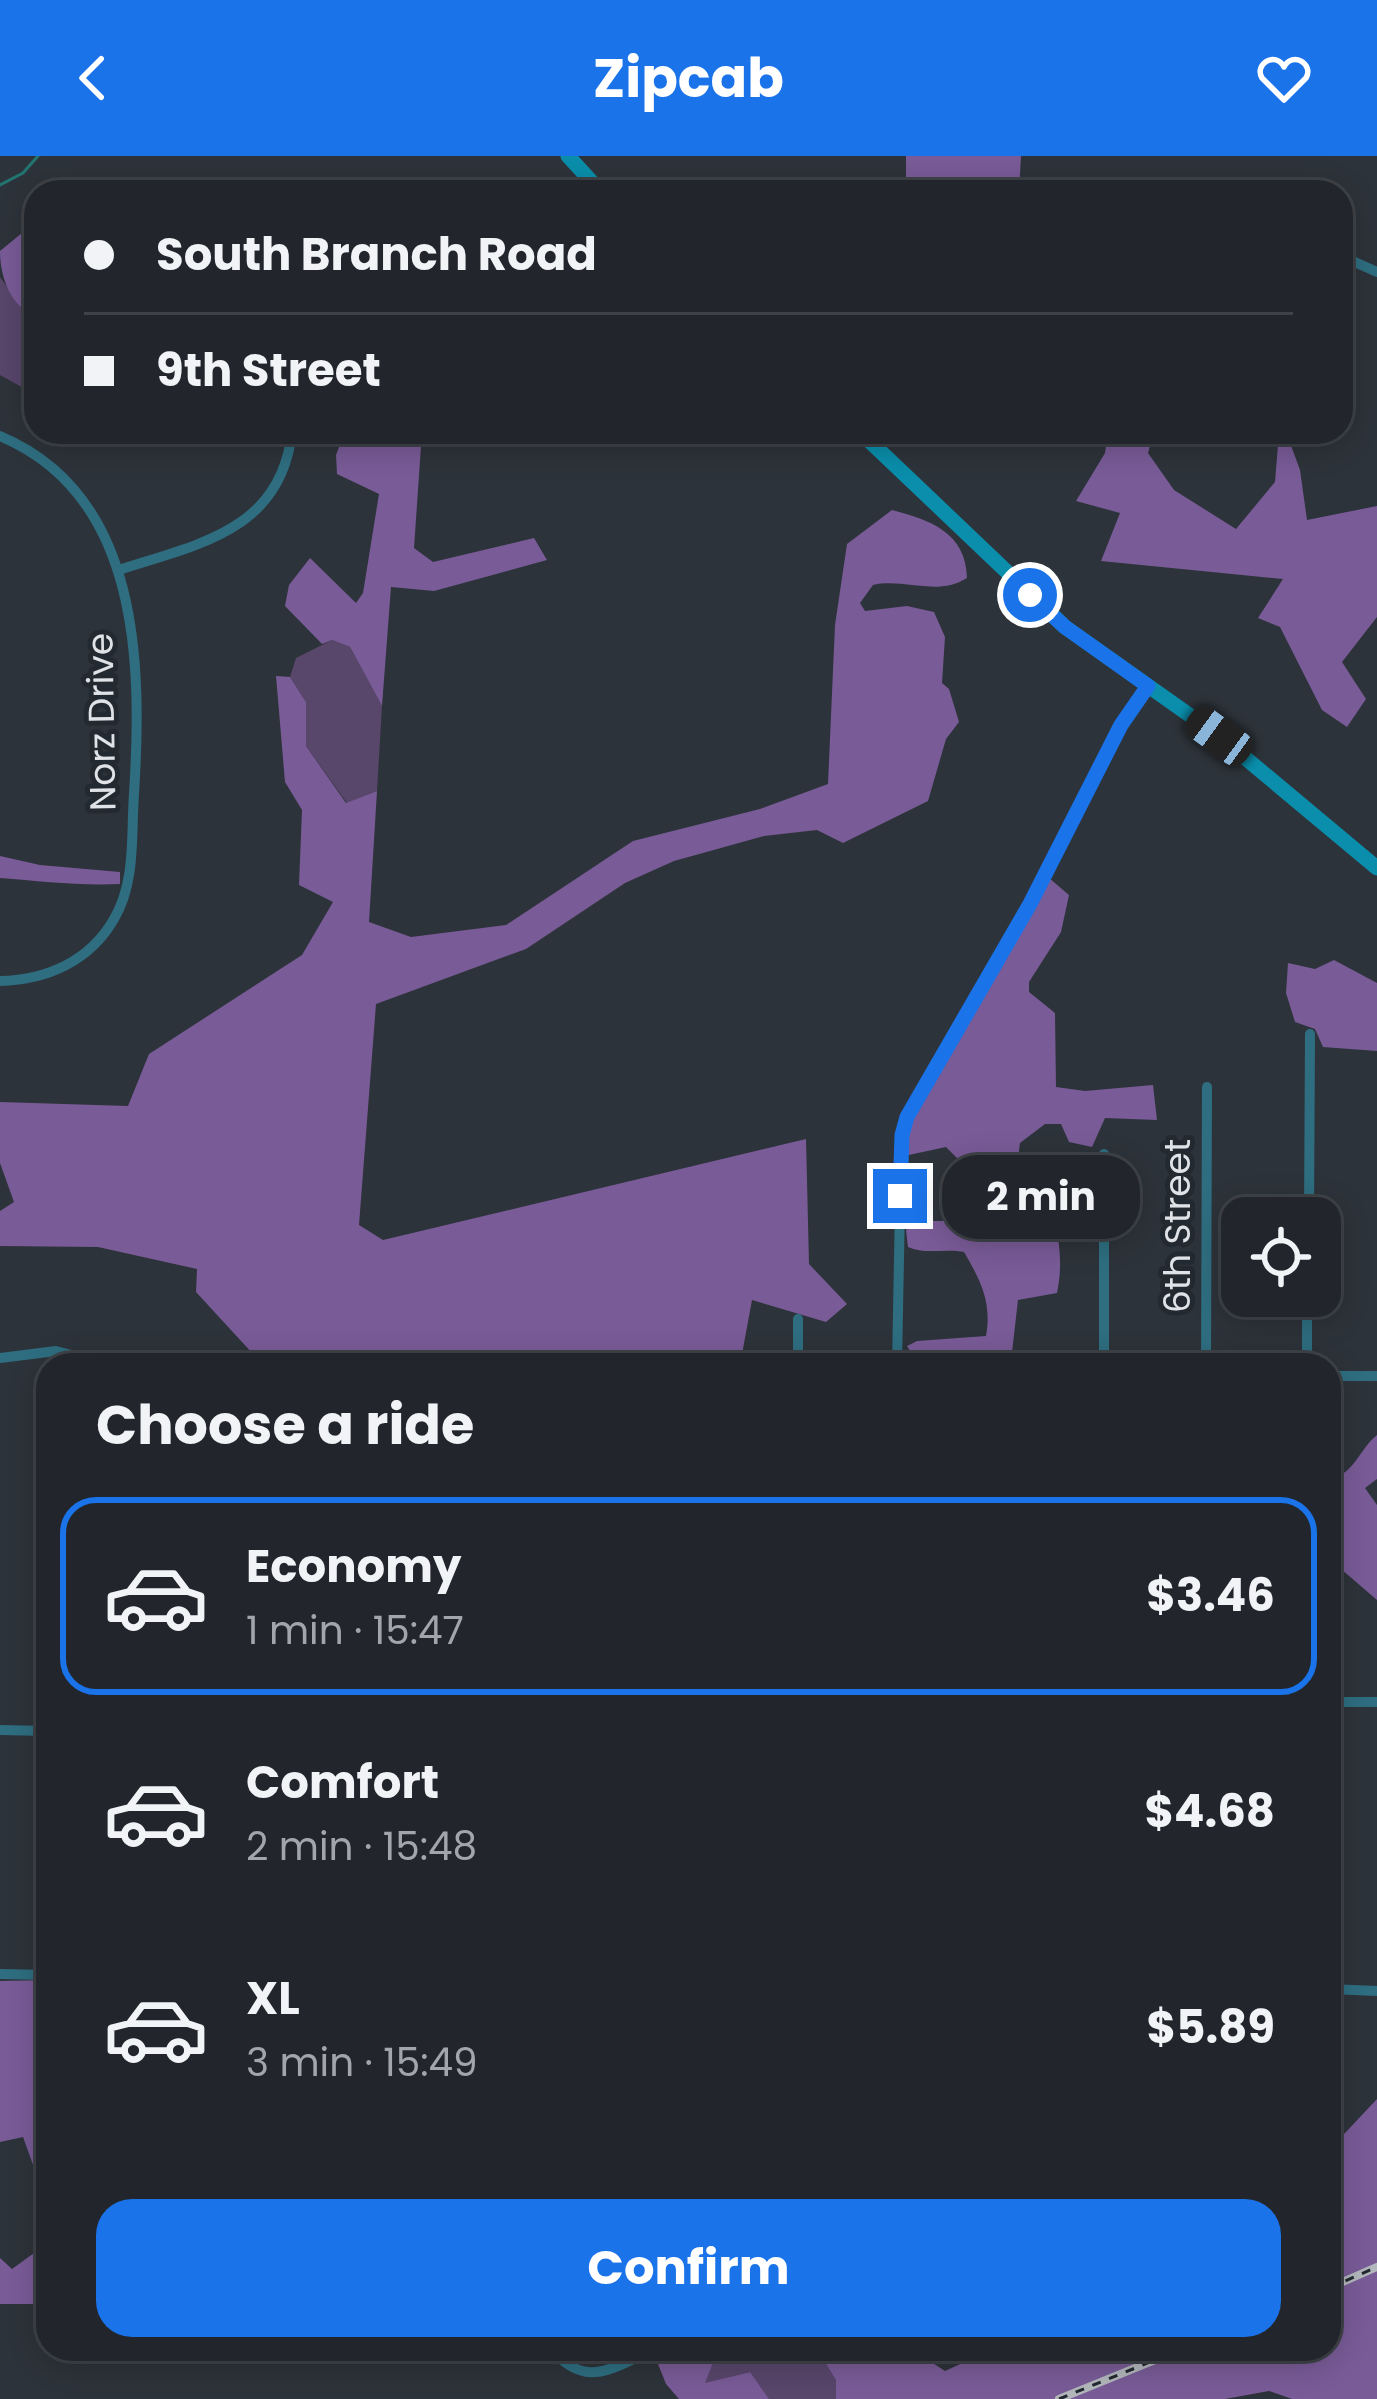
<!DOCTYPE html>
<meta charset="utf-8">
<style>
body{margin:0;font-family:Poppins,sans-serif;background:#2e3238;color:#f1f3f6;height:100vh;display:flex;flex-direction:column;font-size:45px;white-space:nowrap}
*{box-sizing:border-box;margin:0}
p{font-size:39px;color:#a2a5a9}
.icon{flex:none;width:66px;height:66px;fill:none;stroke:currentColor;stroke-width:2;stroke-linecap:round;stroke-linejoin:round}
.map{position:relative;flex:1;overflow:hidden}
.sheet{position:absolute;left:36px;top:1197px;width:1305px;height:1008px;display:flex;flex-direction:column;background:#22262c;border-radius:36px;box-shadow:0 6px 30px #0003,0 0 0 3px #3f4348}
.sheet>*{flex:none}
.top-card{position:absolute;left:24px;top:24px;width:1329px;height:264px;border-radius:36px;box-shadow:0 6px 30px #0003,0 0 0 3px #3f4348;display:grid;align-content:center;height:264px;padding:0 60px;background:#22262c}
.controls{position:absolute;left:1221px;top:1041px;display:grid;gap:24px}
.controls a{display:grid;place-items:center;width:120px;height:120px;border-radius:24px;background:#22262c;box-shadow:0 6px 30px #0003,0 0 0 3px #3f4348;font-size:60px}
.end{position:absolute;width:54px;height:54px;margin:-27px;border:15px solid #1a73e8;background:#fff;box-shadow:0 0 0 6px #fff}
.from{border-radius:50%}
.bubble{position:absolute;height:84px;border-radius:36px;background:#22262c;box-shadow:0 6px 30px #0003,0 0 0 3px #3f4348;font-size:39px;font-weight:700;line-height:84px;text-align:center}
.car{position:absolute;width:36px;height:72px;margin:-36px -18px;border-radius:15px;box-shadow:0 0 9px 3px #0007;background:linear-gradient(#222 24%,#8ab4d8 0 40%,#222 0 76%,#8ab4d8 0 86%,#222 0)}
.top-card b{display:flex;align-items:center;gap:42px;height:114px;font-size:45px}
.top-card b+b{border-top:3px solid #3f4348}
.top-card i{width:30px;height:30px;background:#f1f3f6}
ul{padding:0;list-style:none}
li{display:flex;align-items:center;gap:36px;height:198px;margin:0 24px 18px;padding:0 36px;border:6px solid transparent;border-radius:36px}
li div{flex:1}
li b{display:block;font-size:45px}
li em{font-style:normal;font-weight:700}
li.on{border-color:#1a73e8}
li>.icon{width:108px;height:108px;stroke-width:1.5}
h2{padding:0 60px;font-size:54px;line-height:144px}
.action{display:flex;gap:24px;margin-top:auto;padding:24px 60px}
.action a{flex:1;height:138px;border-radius:36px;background:#1a73e8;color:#fff;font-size:48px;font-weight:700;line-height:138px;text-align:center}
header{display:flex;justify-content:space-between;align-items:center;height:156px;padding:0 60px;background:#1a73e8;color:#fff;font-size:54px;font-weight:700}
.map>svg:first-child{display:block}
.green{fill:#58466b}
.forest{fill:#795b97}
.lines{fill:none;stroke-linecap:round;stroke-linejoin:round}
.stream{stroke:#227571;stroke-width:3}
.street{stroke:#2e6e80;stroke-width:10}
.secondary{stroke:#0a8eab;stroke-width:15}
.rail-casing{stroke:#b2b7bc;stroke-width:8}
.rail{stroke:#232930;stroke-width:3;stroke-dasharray:9;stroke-linecap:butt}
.route{stroke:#1a73e8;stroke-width:15}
.labels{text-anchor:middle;stroke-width:10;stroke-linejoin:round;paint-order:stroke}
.street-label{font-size:36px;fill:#dfe3e7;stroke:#232930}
</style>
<header><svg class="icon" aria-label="back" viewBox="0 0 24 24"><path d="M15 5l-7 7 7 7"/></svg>Zipcab<svg class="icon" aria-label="heart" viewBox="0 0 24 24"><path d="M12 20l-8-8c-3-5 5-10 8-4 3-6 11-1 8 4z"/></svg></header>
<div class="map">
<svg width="1377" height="2243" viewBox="0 0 1377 2243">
<rect width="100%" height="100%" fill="#2d333a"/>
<!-- green -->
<g class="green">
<path d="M0 121 25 156 36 160V239L0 219Z"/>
<path d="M332 484 350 491 382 550 377 635 347 647 306 590V546L290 521 296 502Z"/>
<path d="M817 2193 837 2224 836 2243H769L749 2216 704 2228 718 2194Z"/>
</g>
<!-- forest -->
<g class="forest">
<path d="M906 0H1021L1019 36H906Z"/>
<path d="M29 56H36V160C10 151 0 120 0 95L33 68Z"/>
<path d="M345 276H422L414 392 433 406 534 382 547 404 434 435 391 431 382 550 350 491 332 484 322 488 285 450 289 429 310 402 356 447 363 437 379 338 337 318 336 299Z"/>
<path d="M1108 276H1154L1148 297 1174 334 1236 373 1275 326 1279 276H1286L1300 314 1307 364 1377 350V461L1342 506 1366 543 1347 571 1322 554 1280 471 1258 462 1283 423 1101 405 1120 357 1076 345 1105 297Z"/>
<path d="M892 354C931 364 966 377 967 422 937 441 905 422 873 429L860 447 865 455 907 450 934 456 945 481 942 527 949 533 959 566 946 583 928 645 843 687 817 674 764 680 674 705 625 727 526 793 376 848 359 1069 383 1084 806 983 809 1108 847 1148 826 1166 752 1144 740 1209H263L196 1136 197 1113 98 1091 0 1090V1055L14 1046 0 1007V946L128 950 149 898 302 799 333 746 299 729 302 654 285 626 276 520 290 521 306 546V590L346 647 377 635 369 766 411 781 506 769 633 685 760 653 828 628 835 469 847 388Z"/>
<path d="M0 700 40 709 120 716V728C78 730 40 725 0 722Z"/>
<path d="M1049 722 1069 739 1061 776 1029 826V836L1055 857 1056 931 1085 935 1153 929 1157 964 1105 962 1092 991 1069 986 1061 968H1045L1020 987C1015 1017 1026 1029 1050 1044 1058 1077 1064 1103 1057 1137L1018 1144 1011 1205 915 1203 907 1190 917 1185 986 1180C992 1147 981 1125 964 1096 945 1092 925 1099 908 1091L906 1074 915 1065H943C960 1049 957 1024 957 1002L946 991 904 1000 911 959Z"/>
<path d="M1334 804 1377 827V895L1323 891 1315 873 1295 866 1286 837 1288 807 1315 813Z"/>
<path d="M1377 1279V1323L1365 1332 1377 1349V1444L1341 1413 1329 1419V1322C1352 1322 1360 1292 1377 1279Z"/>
<path d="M48 1824V2140L38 2148H0V2102L12 2113 41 2092 45 2042 23 1981 0 1986V1825Z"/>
<path d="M1377 1943V2243H1292L1269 2235 1225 2243H836V2224L817 2193H911L945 2215 993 2193H1329V1994Z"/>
<path d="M652 2193H741L718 2194 705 2227 750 2216 769 2243H679L666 2228Z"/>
</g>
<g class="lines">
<!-- stream -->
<path class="stream" d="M0 29 23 17 38 0"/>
<!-- street -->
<g class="street">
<path d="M1341 100 1377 116"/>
<path d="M0 280C141 339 142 509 134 638 131 679 136 726 114 763 90 805 47 824 0 825"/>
<path d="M119 414C198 388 281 375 292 276"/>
<path d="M1309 1062 1310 878"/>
<path d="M1307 1140V1209"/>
<path d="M0 1202 56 1195 110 1209"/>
<path d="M798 1209V1163"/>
<path d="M897 1209 901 996 906 961 1030 748 1121 569 1148 530"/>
<path d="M1104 1209V998"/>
<path d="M1206 1209 1207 931"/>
<path d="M1329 1220H1377"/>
<path d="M1329 1546H1377"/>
<path d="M0 1574 48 1575"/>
<path d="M0 1818 48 1819"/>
<path d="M1329 1833 1377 1835"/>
<path d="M551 2193C579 2225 601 2220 635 2202"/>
</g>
<!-- secondary -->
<g class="secondary">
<path d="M568 0 601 36"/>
<path d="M860 276 1065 471 1219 580 1377 712"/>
</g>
<defs>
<g id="rail">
<path d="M1329 2132 1377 2111"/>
<path d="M1059 2243 1182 2193"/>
</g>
</defs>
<!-- rail casing -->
<use href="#rail" class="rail-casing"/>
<!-- rail -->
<use href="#rail" class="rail"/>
</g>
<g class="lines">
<!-- route -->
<path class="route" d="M900 1040 902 979 907 961 1030 748 1121 569 1148 530 1065 471 1030 439"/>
</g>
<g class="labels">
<!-- street labels -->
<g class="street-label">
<text transform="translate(101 566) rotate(-91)" y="13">Norz Drive</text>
<text transform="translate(1177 1070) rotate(-90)" y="13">6th Street</text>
</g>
</g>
</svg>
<div class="controls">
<a><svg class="icon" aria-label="locate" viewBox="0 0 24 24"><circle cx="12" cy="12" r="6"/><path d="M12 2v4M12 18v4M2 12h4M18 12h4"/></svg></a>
</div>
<i class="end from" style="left:1030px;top:439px"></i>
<i class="end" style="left:900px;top:1040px"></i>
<div class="bubble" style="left:942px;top:999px;width:198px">2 min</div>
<i class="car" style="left:1219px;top:580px;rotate:306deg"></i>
<div class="top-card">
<b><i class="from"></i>South Branch Road</b>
<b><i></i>9th Street</b>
</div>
<section class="sheet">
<h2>Choose a ride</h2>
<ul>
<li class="on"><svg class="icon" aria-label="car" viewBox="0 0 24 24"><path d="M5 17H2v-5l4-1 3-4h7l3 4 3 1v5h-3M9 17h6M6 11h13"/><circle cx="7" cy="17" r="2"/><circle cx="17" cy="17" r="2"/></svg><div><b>Economy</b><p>1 min · 15:47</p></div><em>$3.46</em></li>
<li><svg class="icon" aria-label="car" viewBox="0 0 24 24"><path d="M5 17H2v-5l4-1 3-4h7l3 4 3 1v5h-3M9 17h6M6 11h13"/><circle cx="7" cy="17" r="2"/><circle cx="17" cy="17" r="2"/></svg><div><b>Comfort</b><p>2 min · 15:48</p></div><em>$4.68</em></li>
<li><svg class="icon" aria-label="car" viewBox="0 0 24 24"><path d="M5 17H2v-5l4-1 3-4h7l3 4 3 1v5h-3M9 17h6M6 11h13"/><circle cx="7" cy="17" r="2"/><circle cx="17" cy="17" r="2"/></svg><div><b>XL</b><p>3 min · 15:49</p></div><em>$5.89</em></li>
</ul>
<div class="action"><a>Confirm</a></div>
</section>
</div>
